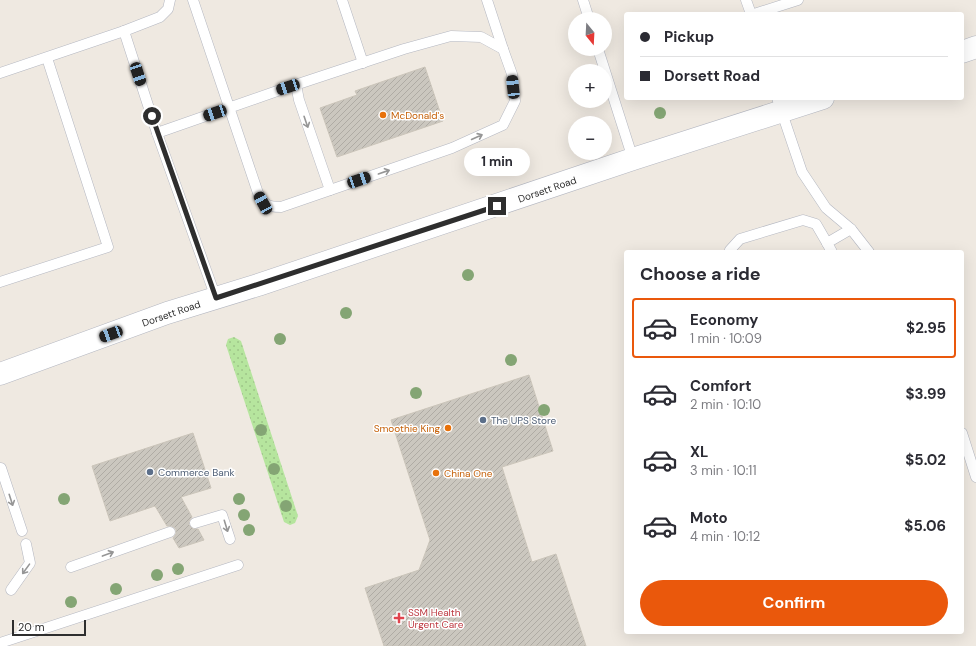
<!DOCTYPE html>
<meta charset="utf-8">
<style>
body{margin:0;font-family:"DM Sans",sans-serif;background:#f2f2f3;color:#2b2b33;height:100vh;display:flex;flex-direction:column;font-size:15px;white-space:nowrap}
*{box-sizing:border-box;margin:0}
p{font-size:13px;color:#7c7c81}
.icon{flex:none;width:22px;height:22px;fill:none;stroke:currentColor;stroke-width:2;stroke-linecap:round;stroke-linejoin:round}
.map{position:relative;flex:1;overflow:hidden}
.sheet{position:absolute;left:624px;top:250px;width:340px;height:384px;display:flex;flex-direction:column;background:#fff;border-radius:4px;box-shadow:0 4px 16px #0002}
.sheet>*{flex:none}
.hud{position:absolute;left:624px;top:12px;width:340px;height:88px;border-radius:4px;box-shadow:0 4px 16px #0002;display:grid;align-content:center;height:88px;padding:0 16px;background:#fff}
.needle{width:26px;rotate:162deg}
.fabs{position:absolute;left:568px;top:12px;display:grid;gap:8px}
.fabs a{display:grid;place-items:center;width:44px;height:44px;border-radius:50%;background:#fff;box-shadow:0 4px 16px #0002;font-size:20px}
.scale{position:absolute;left:12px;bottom:10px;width:74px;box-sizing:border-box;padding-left:4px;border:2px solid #2e2e2e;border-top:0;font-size:11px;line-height:14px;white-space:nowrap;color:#2e2e2e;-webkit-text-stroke:3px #fff;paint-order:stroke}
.end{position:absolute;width:18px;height:18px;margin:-9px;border:5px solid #2e2e2e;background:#fff;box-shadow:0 0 0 2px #fff}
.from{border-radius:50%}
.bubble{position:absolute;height:28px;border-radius:14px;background:#fff;box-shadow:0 4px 16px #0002;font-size:13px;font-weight:700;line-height:28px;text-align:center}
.car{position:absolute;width:12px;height:24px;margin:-12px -6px;border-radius:5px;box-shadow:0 0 3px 1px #0007;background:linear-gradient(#222 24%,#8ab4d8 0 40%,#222 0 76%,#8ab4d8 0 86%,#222 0)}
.hud b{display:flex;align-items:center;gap:14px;height:38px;font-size:15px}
.hud b+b{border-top:1px solid #e1e1e2}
.hud i{width:10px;height:10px;background:#2b2b33}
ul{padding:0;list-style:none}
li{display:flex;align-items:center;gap:12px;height:60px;margin:0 8px 6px;padding:0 8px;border:2px solid transparent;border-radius:4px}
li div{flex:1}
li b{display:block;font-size:15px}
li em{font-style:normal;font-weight:700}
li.selected{border-color:#ea580c}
li>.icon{width:36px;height:36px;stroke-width:1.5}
h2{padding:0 16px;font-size:18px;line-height:48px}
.button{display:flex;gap:8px;margin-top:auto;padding:8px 16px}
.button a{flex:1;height:46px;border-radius:24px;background:#ea580c;color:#fff;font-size:16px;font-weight:700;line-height:46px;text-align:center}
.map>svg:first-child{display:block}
.green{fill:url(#green-dots)}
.building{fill:url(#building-hatch);stroke:#cbc5ba}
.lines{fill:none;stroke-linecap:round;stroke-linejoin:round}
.service-casing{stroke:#b4b7c1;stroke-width:11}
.secondary-casing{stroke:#b4b7c1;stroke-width:23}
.service{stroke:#fff;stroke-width:10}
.secondary{stroke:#fff;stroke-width:22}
.tree{fill:#84a574}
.oneway{stroke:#969696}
.route{stroke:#2e2e2e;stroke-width:5}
.food-dot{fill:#e8710a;stroke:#fff;stroke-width:1.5}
.service-dot{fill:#5c6f8a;stroke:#fff;stroke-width:1.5}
.health-dot{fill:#e0444e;stroke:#fff;stroke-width:1.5}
.labels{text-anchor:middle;stroke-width:3;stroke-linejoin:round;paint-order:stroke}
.food-label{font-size:10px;fill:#c56008;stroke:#fff;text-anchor:start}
.street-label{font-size:10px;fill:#2e2e2e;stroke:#fff}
.service-label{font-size:10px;fill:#4e5e75;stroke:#fff;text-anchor:start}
.health-label{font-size:10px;fill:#be3a42;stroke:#fff;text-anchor:start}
</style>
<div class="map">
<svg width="976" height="646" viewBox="0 0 976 646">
<defs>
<pattern id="green-dots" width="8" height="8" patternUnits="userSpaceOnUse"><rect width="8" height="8" fill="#b6e59e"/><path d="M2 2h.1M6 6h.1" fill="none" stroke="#9dc588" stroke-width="1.8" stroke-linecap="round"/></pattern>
<pattern id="building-hatch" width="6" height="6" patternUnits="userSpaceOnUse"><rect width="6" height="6" fill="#cbc7bf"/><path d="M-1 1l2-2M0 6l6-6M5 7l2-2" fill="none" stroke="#afaba4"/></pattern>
</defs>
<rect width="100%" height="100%" fill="#efe9e1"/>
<!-- green -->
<path class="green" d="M234 337 241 341 298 516 295 523 290 525 284 522 226 345 228 339Z"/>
<!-- building -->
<g class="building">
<path d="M425 67 443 121 337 157 320 108 357 95 355 91Z"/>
<path d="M529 375 553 451 502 467 532 562 556 554 586 646H384L365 588 419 570 430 540 391 420Z"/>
<path d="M193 433 211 488 181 497 192 517 189 521V525L193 529H198L204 540 179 548 173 538 176 534V529L172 526H167L155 506 110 521 92 466Z"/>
</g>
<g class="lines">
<defs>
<g id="service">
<path d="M342 0 363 63"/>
<path d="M487 0 503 49"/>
<path d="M583 0 589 19"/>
<path d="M746 0 751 14"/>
<path d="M754 14 798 0"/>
<path d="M124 31 160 17 168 9 170 0"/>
<path d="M598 49 633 159"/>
<path d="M0 73 124 31 157 133 216 298"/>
<path d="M296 85 299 100 330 190"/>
<path d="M777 98 802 172 826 208 851 229 869 252"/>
<path d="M157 133 280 90 404 49 451 36 481 37 503 49 512 74 515 101 503 125 452 148 281 207C267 207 265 205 258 193L193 0"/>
<path d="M731 252 730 250 740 239 803 220 816 224 827 243"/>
<path d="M832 252 827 243 851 229"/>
<path d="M0 282 108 247 47 58"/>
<path d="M962 433 976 477"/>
<path d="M1 468 22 531"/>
<path d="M195 523 222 515 230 539"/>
<path d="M71 567 170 532"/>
<path d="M11 590 30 563 26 544"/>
<path d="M0 643 238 565"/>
</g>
<g id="secondary">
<path d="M962 52 976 47"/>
<path d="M0 374 167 313 258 285 633 159 823 98"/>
</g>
</defs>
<!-- service casing -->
<use href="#service" class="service-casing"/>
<!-- secondary casing -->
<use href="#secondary" class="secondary-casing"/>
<!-- service -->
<use href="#service" class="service"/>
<!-- secondary -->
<use href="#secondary" class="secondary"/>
</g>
<!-- trees -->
<g class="tree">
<circle cx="660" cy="113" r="6"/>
<circle cx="468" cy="275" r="6"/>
<circle cx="346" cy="313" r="6"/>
<circle cx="280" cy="339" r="6"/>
<circle cx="511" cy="360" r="6"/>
<circle cx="416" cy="393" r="6"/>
<circle cx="544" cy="410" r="6"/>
<circle cx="261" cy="430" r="6"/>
<circle cx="274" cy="469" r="6"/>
<circle cx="64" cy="499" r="6"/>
<circle cx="239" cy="499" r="6"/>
<circle cx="286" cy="506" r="6"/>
<circle cx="244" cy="515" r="6"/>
<circle cx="249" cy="530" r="6"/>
<circle cx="178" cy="569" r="6"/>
<circle cx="157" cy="575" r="6"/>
<circle cx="116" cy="589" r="6"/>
<circle cx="71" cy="602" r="6"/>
</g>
<!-- one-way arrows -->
<defs><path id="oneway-shaft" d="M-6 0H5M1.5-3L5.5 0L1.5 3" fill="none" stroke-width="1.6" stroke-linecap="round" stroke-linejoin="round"/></defs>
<g class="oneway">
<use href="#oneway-shaft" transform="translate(306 122) rotate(71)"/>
<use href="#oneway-shaft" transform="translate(477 137) rotate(-24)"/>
<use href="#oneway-shaft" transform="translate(384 172) rotate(-19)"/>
<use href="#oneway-shaft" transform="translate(11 500) rotate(72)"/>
<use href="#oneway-shaft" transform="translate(226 526) rotate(73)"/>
<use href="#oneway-shaft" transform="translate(108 554) rotate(-20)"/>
<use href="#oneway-shaft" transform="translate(26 569) rotate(126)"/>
</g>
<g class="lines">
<!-- route -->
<path class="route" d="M152 116 216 298 497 206"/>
</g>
<!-- markers -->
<g class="food-dot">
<circle cx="383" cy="115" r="4"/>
<circle cx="448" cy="428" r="4"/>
<circle cx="436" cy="473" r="4"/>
</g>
<g class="service-dot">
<circle cx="483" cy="420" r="4"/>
<circle cx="150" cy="472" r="4"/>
</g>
<path class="health-dot" d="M397 612h4v4h4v4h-4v4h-4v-4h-4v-4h4z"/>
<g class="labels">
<!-- food labels -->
<g class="food-label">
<text x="391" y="119">McDonald's</text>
<text x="440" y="432" text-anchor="end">Smoothie King</text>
<text x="444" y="477">China One</text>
</g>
<!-- street labels -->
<g class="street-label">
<text transform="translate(547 189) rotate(-19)" y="4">Dorsett Road</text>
<text transform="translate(171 313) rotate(-19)" y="4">Dorsett Road</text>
</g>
<!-- service labels -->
<g class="service-label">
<text x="491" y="424">The UPS Store</text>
<text x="158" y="476">Commerce Bank</text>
</g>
<!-- health labels -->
<g class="health-label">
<text x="408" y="616">SSM Health<tspan x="408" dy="12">Urgent Care</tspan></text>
</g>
</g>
</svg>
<div class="fabs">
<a><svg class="needle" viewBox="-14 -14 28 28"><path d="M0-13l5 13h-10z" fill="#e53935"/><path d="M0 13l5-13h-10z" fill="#7c7c81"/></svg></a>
<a>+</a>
<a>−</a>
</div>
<div class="scale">20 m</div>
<i class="end from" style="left:152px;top:116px"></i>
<i class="end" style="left:497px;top:206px"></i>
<div class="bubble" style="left:464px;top:148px;width:66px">1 min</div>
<i class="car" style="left:138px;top:74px;rotate:162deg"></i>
<i class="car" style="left:288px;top:87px;rotate:252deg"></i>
<i class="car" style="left:513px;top:87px;rotate:354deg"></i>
<i class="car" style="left:215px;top:113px;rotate:251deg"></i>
<i class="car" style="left:359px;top:180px;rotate:71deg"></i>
<i class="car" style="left:263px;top:203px;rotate:331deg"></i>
<i class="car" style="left:111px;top:334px;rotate:250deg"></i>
<div class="hud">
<b><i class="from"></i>Pickup</b>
<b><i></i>Dorsett Road</b>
</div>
<section class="sheet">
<h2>Choose a ride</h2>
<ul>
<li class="selected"><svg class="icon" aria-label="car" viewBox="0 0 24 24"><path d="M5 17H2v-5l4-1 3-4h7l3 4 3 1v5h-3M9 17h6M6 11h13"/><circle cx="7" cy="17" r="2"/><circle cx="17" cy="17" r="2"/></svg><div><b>Economy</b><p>1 min · 10:09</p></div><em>$2.95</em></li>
<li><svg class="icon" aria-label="car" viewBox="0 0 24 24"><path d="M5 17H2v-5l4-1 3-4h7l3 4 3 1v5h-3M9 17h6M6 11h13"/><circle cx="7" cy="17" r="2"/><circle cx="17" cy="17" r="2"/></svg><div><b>Comfort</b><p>2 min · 10:10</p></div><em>$3.99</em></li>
<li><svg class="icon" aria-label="car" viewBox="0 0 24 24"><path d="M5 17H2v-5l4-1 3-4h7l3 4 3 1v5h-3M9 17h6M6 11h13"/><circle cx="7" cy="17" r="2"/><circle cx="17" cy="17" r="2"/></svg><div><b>XL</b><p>3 min · 10:11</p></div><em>$5.02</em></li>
<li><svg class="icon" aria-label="car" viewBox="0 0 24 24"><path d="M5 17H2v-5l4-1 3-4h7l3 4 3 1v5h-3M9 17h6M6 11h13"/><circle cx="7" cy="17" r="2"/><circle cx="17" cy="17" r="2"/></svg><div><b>Moto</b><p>4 min · 10:12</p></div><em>$5.06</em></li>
</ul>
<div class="button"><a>Confirm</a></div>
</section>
</div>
